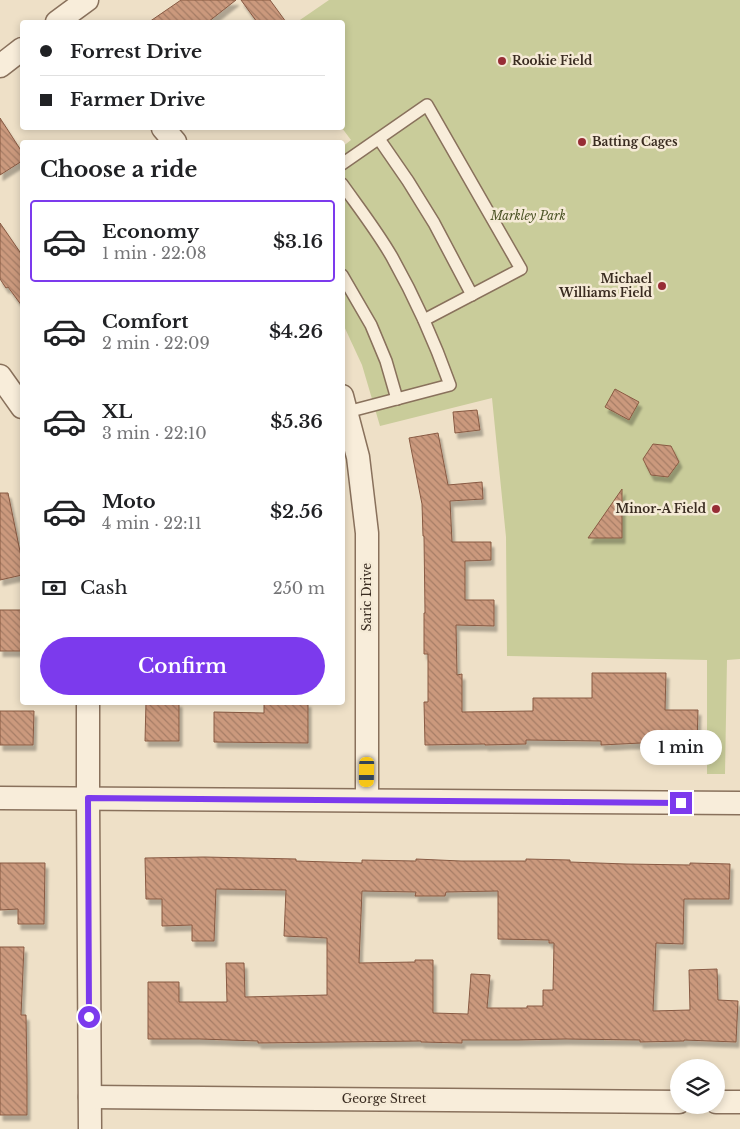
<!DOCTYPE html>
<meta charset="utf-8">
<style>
body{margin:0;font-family:"Libre Baskerville",serif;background:#f6f6f6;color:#202124;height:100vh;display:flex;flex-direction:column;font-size:19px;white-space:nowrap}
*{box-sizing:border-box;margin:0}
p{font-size:16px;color:#757577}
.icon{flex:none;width:28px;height:28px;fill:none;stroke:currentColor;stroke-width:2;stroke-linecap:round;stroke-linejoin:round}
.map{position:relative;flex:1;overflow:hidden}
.details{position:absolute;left:20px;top:140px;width:325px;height:565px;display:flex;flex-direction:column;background:#fff;border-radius:5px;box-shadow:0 2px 8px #0003}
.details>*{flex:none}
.hud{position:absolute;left:20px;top:20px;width:325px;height:110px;border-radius:5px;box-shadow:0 2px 8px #0003;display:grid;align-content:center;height:110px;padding:0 20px;background:#fff}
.buttons{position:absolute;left:670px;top:1059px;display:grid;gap:10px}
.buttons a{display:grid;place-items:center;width:55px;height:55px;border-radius:50%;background:#fff;box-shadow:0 2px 8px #0003;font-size:25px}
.end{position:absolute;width:22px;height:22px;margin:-11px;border:6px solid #7c3aed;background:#fff;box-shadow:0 0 0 2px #fff}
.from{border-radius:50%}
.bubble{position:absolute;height:35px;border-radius:18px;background:#fff;box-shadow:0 2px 8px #0003;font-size:16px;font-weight:600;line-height:35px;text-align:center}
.car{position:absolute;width:15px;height:30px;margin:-15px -8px;border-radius:6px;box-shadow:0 0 4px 1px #0007;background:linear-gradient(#f5c518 24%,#345 0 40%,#f5c518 0 76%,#345 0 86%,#f5c518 0)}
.hud b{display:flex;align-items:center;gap:18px;height:48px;font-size:19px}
.hud b+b{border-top:1px solid #e0e0e0}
.hud i{width:12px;height:12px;background:#202124}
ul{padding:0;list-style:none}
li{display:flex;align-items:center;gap:15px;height:82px;margin:0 10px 8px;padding:0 10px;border:2px solid transparent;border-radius:5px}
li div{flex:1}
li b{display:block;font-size:19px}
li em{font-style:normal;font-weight:600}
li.active{border-color:#7c3aed}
li>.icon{width:45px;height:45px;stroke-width:1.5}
h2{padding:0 20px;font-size:22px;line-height:60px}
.pay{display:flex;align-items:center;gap:12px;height:55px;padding:0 20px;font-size:19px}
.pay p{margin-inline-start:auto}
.cta{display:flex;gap:10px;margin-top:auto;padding:10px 20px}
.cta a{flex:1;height:58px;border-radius:30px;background:#7c3aed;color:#fff;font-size:20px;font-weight:600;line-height:58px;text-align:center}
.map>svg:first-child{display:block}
.green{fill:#c9cc9a}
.building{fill:url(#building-back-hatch);stroke:#885a43;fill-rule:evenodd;filter:url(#shadow)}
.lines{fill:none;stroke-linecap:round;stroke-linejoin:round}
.service-casing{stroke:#89715c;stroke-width:14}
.minor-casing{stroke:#89715c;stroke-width:25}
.service{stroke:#f8edda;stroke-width:11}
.minor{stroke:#f8edda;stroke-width:22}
.route{stroke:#7c3aed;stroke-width:6}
.poi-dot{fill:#972d35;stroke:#f5ead6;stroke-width:2}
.labels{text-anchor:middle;stroke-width:5;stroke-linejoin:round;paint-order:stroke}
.poi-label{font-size:12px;font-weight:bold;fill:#392b20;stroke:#f5ead6;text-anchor:start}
.park-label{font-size:12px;font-style:italic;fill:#4d5527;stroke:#f5ead6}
.street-label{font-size:12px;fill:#392b20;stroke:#f5ead6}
</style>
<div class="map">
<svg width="740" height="1129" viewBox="0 0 740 1129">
<defs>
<pattern id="building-back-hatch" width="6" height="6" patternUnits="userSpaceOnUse" patternTransform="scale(1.25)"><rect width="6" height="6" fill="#cb997d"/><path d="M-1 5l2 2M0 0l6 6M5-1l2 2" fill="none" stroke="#a67d66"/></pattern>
<filter id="shadow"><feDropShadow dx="3" dy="5.5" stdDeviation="1" flood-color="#0004"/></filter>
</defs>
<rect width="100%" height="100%" fill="#eee0c7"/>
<!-- green -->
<path class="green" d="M329 0H740V659L727 660 725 774H707V660L507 656 506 537 492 398 380 426 362 365 343 324 342 147 351 140 342 128V22H297Z"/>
<!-- building -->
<g class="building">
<path d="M181 0H236L208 22H149Z"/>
<path d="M241 0H270L286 22H257Z"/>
<path d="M0 118 22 152V161L0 175Z"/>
<path d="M0 223 22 255V306L8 287 6 288 0 279Z"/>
<path d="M615 389 639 402 629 420 605 407Z"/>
<path d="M477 410 480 430 455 433 453 412Z"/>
<path d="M438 433 448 485 482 482 483 499 450 501 452 542H491V560L465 561V600H494V626L456 625 457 675 462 674V712L533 711V698H592V673H666L665 710H698L697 744 641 743 601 745V741L526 740V744L485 745V744L425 745 424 702H428V654H424V613H425L424 536H423L422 504 409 438Z"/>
<path d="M653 444 671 446 679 462 668 477 651 475 643 459Z"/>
<path d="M622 489V538H588Z"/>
<path d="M0 493H8L22 561V575L0 580Z"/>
<rect x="0" y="610" width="22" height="41"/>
<path d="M146 702H179V741H145Z"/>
<path d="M264 702H308V743L214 742V712L264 713Z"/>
<path d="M0 711H34L33 745H0Z"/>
<path d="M204 857 296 859V861L362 863V860L416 861V859L461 861H526V859L570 860V862L626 864 690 865V863L730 864 729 899H684L683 944 656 943 653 1011 690 1010 689 970 717 969 718 1000 738 1001 736 1042 684 1040V1041L640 1042V1040L565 1039 518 1040H462V1043L421 1042V1041L258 1043V1041L200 1039H148V982H179V1002H227L226 963H244L245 997 327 995V938L284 936 286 890 216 889 214 941H192V925L162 926V899H146L145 858ZM362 891 416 892 415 896H445L446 892 498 891V939L549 940V943H554L553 990H543V1006H527V1008H487L490 975 471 974 468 1014 433 1013V960H415V962L359 963Z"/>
<path d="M0 863H45L44 924H18V909L0 910Z"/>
<path d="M0 947H24L21 1015H26L27 1078V1115H0Z"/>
</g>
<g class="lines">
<defs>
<g id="service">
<path d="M379 139 408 181 434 223 472 295"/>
<path d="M342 164 427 105 521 269 424 320"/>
<path d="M342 184C359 208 377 231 392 257 415 298 434 340 450 385L347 412"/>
<path d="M342 275 371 325 386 361 397 399"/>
</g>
<g id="minor">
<path d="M57 22 87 0"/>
<path d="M0 66 22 49"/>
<path d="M163 128 175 142"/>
<path d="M0 376 22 407"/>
<path d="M342 396 358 457 367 533V800"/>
<path d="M88 702V798L90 1129"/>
<path d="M0 798 740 803"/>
<path d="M90 1097 679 1102"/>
<path d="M716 1102H740"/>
</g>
</defs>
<!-- service casing -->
<use href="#service" class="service-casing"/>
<!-- minor casing -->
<use href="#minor" class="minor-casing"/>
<!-- service -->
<use href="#service" class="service"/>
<!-- minor -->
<use href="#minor" class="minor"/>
</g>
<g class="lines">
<!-- route -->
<path class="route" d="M89 1017 88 798 681 803"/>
</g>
<!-- markers -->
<g class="poi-dot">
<circle cx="502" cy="61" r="5"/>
<circle cx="582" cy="142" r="5"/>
<circle cx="662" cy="286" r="5"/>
<circle cx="716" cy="509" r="5"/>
</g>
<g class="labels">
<!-- poi labels -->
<g class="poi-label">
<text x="512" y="65">Rookie Field</text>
<text x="592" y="146">Batting Cages</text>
<text x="652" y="283" text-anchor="end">Michael<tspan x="652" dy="14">Williams Field</tspan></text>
<text x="706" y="513" text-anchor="end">Minor-A Field</text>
</g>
<!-- park labels -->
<g class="park-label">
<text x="528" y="220">Markley Park</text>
</g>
<!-- street labels -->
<g class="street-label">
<text transform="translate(367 597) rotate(-90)" y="4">Saric Drive</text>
<text x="384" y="1103">George Street</text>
</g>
</g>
</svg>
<div class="buttons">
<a><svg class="icon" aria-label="layers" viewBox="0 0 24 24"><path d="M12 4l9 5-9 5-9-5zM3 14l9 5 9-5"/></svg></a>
</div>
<i class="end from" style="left:89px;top:1017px"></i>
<i class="end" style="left:681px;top:803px"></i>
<div class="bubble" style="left:640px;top:730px;width:82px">1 min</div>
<i class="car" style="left:367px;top:772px;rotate:181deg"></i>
<div class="hud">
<b><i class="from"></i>Forrest Drive</b>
<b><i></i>Farmer Drive</b>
</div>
<section class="details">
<h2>Choose a ride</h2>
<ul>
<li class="active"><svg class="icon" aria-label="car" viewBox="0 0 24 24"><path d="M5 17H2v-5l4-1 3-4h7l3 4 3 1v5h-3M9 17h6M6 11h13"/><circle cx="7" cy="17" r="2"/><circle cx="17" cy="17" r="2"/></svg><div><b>Economy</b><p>1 min · 22:08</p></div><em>$3.16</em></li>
<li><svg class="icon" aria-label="car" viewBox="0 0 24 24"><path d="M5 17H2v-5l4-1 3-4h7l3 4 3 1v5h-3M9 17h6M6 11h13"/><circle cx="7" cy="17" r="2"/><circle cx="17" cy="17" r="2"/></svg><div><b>Comfort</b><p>2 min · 22:09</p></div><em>$4.26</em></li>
<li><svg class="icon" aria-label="car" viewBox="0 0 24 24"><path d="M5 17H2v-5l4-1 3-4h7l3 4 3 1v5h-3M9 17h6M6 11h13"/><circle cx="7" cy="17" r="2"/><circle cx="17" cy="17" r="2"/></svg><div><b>XL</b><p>3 min · 22:10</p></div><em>$5.36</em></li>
<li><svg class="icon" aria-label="car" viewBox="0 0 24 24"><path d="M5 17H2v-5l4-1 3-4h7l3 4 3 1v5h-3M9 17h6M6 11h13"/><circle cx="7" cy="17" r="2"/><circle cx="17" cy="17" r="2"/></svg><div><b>Moto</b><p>4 min · 22:11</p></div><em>$2.56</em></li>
</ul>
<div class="pay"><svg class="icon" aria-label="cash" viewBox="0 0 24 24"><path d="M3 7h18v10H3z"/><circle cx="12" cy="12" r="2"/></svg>Cash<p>250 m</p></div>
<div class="cta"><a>Confirm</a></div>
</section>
</div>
